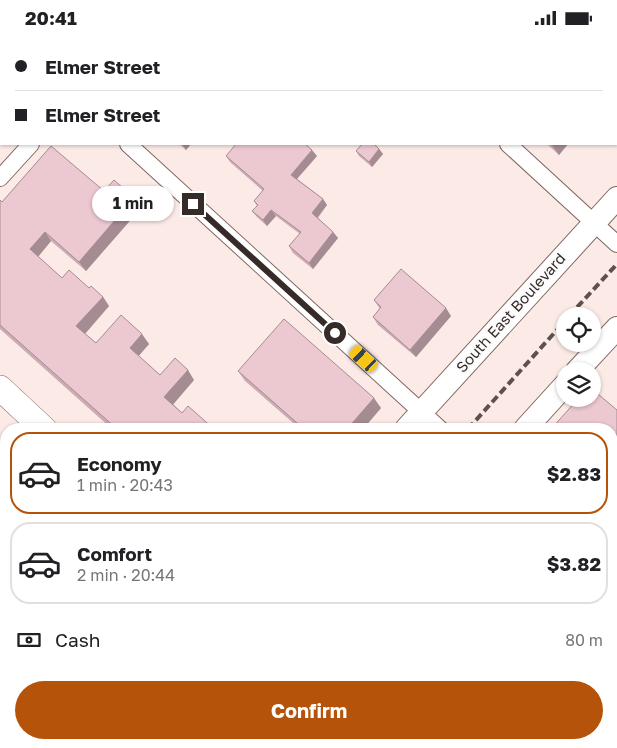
<!DOCTYPE html>
<meta charset="utf-8">
<style>
body{margin:0;font-family:"Golos Text",sans-serif;background:#f2f2f2;color:#202124;height:100vh;display:flex;flex-direction:column;font-size:19px;white-space:nowrap}
*{box-sizing:border-box;margin:0}
p{font-size:16px;color:#757577}
.icon{flex:none;width:28px;height:28px;fill:none;stroke:currentColor;stroke-width:2;stroke-linecap:round;stroke-linejoin:round}
.map{position:relative;flex:1;overflow:hidden}
.side{position:absolute;left:0px;top:388px;width:618px;height:326px;display:flex;flex-direction:column;background:#fff;border-radius:20px 20px 0 0;box-shadow:0 1px 4px #0004}
.side>*{flex:none}
.guide{position:absolute;left:0px;top:0px;width:618px;height:110px;box-shadow:0 1px 4px #0004;display:grid;align-content:center;height:110px;padding:0 15px;background:#fff}
.tools{position:absolute;left:556px;top:272px;display:grid;gap:10px}
.tools a{display:grid;place-items:center;width:45px;height:45px;border-radius:50%;background:#fff;box-shadow:0 1px 4px #0004;font-size:25px}
.end{position:absolute;width:22px;height:22px;margin:-11px;border:6px solid #362b28;background:#fff;box-shadow:0 0 0 2px #fff}
.from{border-radius:50%}
.bubble{position:absolute;height:35px;border-radius:18px;background:#fff;box-shadow:0 1px 4px #0004;font-size:16px;font-weight:700;line-height:35px;text-align:center}
.car{position:absolute;width:15px;height:30px;margin:-15px -8px;border-radius:6px;box-shadow:0 0 4px 1px #0007;background:linear-gradient(#f5c518 24%,#345 0 40%,#f5c518 0 76%,#345 0 86%,#f5c518 0)}
.guide b{display:flex;align-items:center;gap:18px;height:48px;font-size:19px}
.guide b+b{border-top:1px solid #e0e0e0}
.guide i{width:12px;height:12px;background:#202124}
ul{padding:9px 0 0;list-style:none}
li{display:flex;align-items:center;gap:15px;height:82px;margin:0 10px 8px;padding:0 5px;border:2px solid #e0e0e0;border-radius:20px}
li div{flex:1}
li b{display:block;font-size:19px}
li em{font-style:normal;font-weight:700}
li.on{border-color:#b45309}
li>.icon{width:45px;height:45px;stroke-width:1.5}
.pay{display:flex;align-items:center;gap:12px;height:55px;padding:0 15px;font-size:19px}
.pay p{margin-inline-start:auto}
.primary-button{display:flex;gap:10px;margin-top:auto;padding:10px 15px}
.primary-button a{flex:1;height:58px;border-radius:30px;background:#b45309;color:#fff;font-size:20px;font-weight:700;line-height:58px;text-align:center}
.status{display:flex;justify-content:space-between;align-items:center;height:35px;padding:0 25px;background:#fff;direction:ltr}
.status svg{height:14px;fill:currentColor}
.map>svg:first-child{display:block}
.lines{fill:none;stroke-linecap:round;stroke-linejoin:round}
.minor-casing{stroke:#806761;stroke-width:18}
.secondary-casing{stroke:#806761;stroke-width:24}
.primary-casing{stroke:#806761;stroke-width:26}
.minor{stroke:#fff;stroke-width:16}
.secondary{stroke:#fff;stroke-width:22}
.primary{stroke:#fff;stroke-width:25}
.rail{stroke:#5d514d;stroke-width:4;stroke-dasharray:8 4;stroke-linecap:butt}
.wall{fill:#cbacb4}
.shaded-wall{fill:#a58c92}
.building{fill:#ecc8d1;stroke:#a58c92}
.route{stroke:#362b28;stroke-width:6}
.labels{text-anchor:middle;stroke-width:4.5;stroke-linejoin:round;paint-order:stroke}
.street-label{font-size:15px;fill:#362b28;stroke:#fbfbfb}
</style>
<div class="status"><b>20:41</b><svg viewBox="0 0 49 12"><path d="M0 12V9h3v3zM5 12V6h3v6zM10 12V3h3v9zM15 12V0h3v12zM26 1h20v11H26zM47 4h2v5h-2z"/></svg></div>
<div class="map">
<svg width="617" height="713" viewBox="0 0 617 713">
<rect width="100%" height="100%" fill="#fbeae5"/>
<g class="lines">
<defs>
<g id="minor">
<path d="M9 0 10 1"/>
<path d="M390 0 391 1"/>
<path d="M128 1 129 0"/>
<path d="M128 109 440 394"/>
<path d="M508 109 617 209"/>
<path d="M0 143 31 109"/>
<path d="M611 550 617 555"/>
</g>
<g id="secondary">
<path d="M577 336 617 293"/>
<path d="M406 394 617 163"/>
<path d="M525 394 565 350"/>
<path d="M113 713 118 708"/>
<path d="M235 713 240 708"/>
</g>
<g id="primary">
<path d="M0 353 44 394"/>
<path d="M385 708 391 713"/>
</g>
</defs>
<!-- minor casing -->
<use href="#minor" class="minor-casing"/>
<!-- secondary casing -->
<use href="#secondary" class="secondary-casing"/>
<!-- primary casing -->
<use href="#primary" class="primary-casing"/>
<!-- minor -->
<use href="#minor" class="minor"/>
<!-- secondary -->
<use href="#secondary" class="secondary"/>
<!-- primary -->
<use href="#primary" class="primary"/>
<!-- rail -->
<g class="rail">
<path d="M569 281 617 229"/>
<path d="M468 394 565 286"/>
<path d="M177 713 182 708"/>
</g>
</g>
<!-- wall -->
<g class="wall">
<path d="M179 109H191L186 115Z"/>
<path d="M547 109H568L559 120Z"/>
<path d="M379 114 383 119 372 132 359 121 356 116Z"/>
<path d="M226 121H317L297 144 323 164 327 170 318 183 333 197 338 203 313 234 293 218 289 211 300 199 276 181 267 191 257 182 252 176 257 171 254 166 263 156 230 127Z"/>
<path d="M104 156 141 173 86 236 51 206 38 222 62 243 89 253 103 262 109 271 85 299 96 308 149 309 138 321 160 340 194 345 173 369 182 378 214 394H112L0 294V165L2 167Z"/>
<path d="M374 265 451 281 416 322 378 290 373 282 380 274Z"/>
<path d="M238 336 381 373 363 394H300L245 346Z"/>
<path d="M617 375V422L616 421 611 426V394Z"/>
<path d="M6 457V498L0 492V464Z"/>
<path d="M617 490V510L611 502V496Z"/>
<path d="M57 708H72L67 713H64Z"/>
<path d="M453 708H594L600 713H457Z"/>
</g>
<!-- shaded-wall -->
<g class="shaded-wall">
<path d="M182 109H191L186 115Z"/>
<path d="M554 109H568L559 120 552 110Z"/>
<path d="M379 114 383 119 372 132 369 127Z"/>
<path d="M312 115 317 121 295 146 291 140Z"/>
<path d="M134 163 141 173 86 236 79 227Z"/>
<path d="M323 164 327 170 316 184 312 178Z"/>
<path d="M271 175 276 181 267 191 263 185Z"/>
<path d="M45 197 51 206 36 224 30 214Z"/>
<path d="M333 197 338 203 313 234 309 228Z"/>
<path d="M103 262 109 271 83 301 76 291Z"/>
<path d="M446 273 451 281 416 322 410 315Z"/>
<path d="M142 299 149 309 137 323 130 313Z"/>
<path d="M188 335 194 345 171 372 164 362Z"/>
<path d="M374 363 381 373 363 394H347Z"/>
<path d="M611 414 616 421 611 426Z"/>
<path d="M60 708H72L67 713H64Z"/>
</g>
<!-- building -->
<g class="building">
<path d="M156 0H206L207 1H155Z"/>
<path d="M277 0H286L285 1H278Z"/>
<path d="M289 0H333L334 1H290Z"/>
<path d="M568 0H579L580 1H567Z"/>
<path d="M236 109H305L312 115 291 140 323 164 312 178 333 197 309 228 289 211 301 197 271 175 263 185 252 176 258 170 254 166 264 154 226 121Z"/>
<path d="M362 109H374L379 114 369 127 356 116Z"/>
<path d="M51 111 104 156 114 145 134 163 79 227 45 197 30 214 62 243 69 235 89 253 91 251 103 262 76 291 96 308 121 280 142 299 130 313 160 340 175 323 188 335 164 362 182 378 188 371 214 394H117L0 290V165L2 167Z"/>
<path d="M401 234 446 273 410 315 373 282 381 272 374 265Z"/>
<path d="M284 284 374 363 347 394H304L238 336Z"/>
<path d="M592 354 617 375V418L611 413V394H551L578 364H592Z"/>
<path d="M6 457V494L0 489V464Z"/>
<path d="M617 490V506L611 501V496Z"/>
<path d="M455 708H594L600 713H461Z"/>
</g>
<g class="lines">
<!-- route -->
<path class="route" d="M193 169 335 298"/>
</g>
<g class="labels">
<!-- street labels -->
<g class="street-label">
<text transform="translate(511 278) rotate(-48)" y="5">South East Boulevard</text>
</g>
</g>
</svg>
<div class="tools">
<a><svg class="icon" aria-label="locate" viewBox="0 0 24 24"><circle cx="12" cy="12" r="6"/><path d="M12 2v4M12 18v4M2 12h4M18 12h4"/></svg></a>
<a><svg class="icon" aria-label="layers" viewBox="0 0 24 24"><path d="M12 4l9 5-9 5-9-5zM3 14l9 5 9-5"/></svg></a>
</div>
<i class="end from" style="left:335px;top:298px"></i>
<i class="end" style="left:193px;top:169px"></i>
<div class="bubble" style="left:92px;top:151px;width:82px">1 min</div>
<i class="car" style="left:364px;top:324px;rotate:312deg"></i>
<div class="guide">
<b><i class="from"></i>Elmer Street</b>
<b><i></i>Elmer Street</b>
</div>
<section class="side">
<ul>
<li class="on"><svg class="icon" aria-label="car" viewBox="0 0 24 24"><path d="M5 17H2v-5l4-1 3-4h7l3 4 3 1v5h-3M9 17h6M6 11h13"/><circle cx="7" cy="17" r="2"/><circle cx="17" cy="17" r="2"/></svg><div><b>Economy</b><p>1 min · 20:43</p></div><em>$2.83</em></li>
<li><svg class="icon" aria-label="car" viewBox="0 0 24 24"><path d="M5 17H2v-5l4-1 3-4h7l3 4 3 1v5h-3M9 17h6M6 11h13"/><circle cx="7" cy="17" r="2"/><circle cx="17" cy="17" r="2"/></svg><div><b>Comfort</b><p>2 min · 20:44</p></div><em>$3.82</em></li>
</ul>
<div class="pay"><svg class="icon" aria-label="cash" viewBox="0 0 24 24"><path d="M3 7h18v10H3z"/><circle cx="12" cy="12" r="2"/></svg>Cash<p>80 m</p></div>
<div class="primary-button"><a>Confirm</a></div>
</section>
</div>
